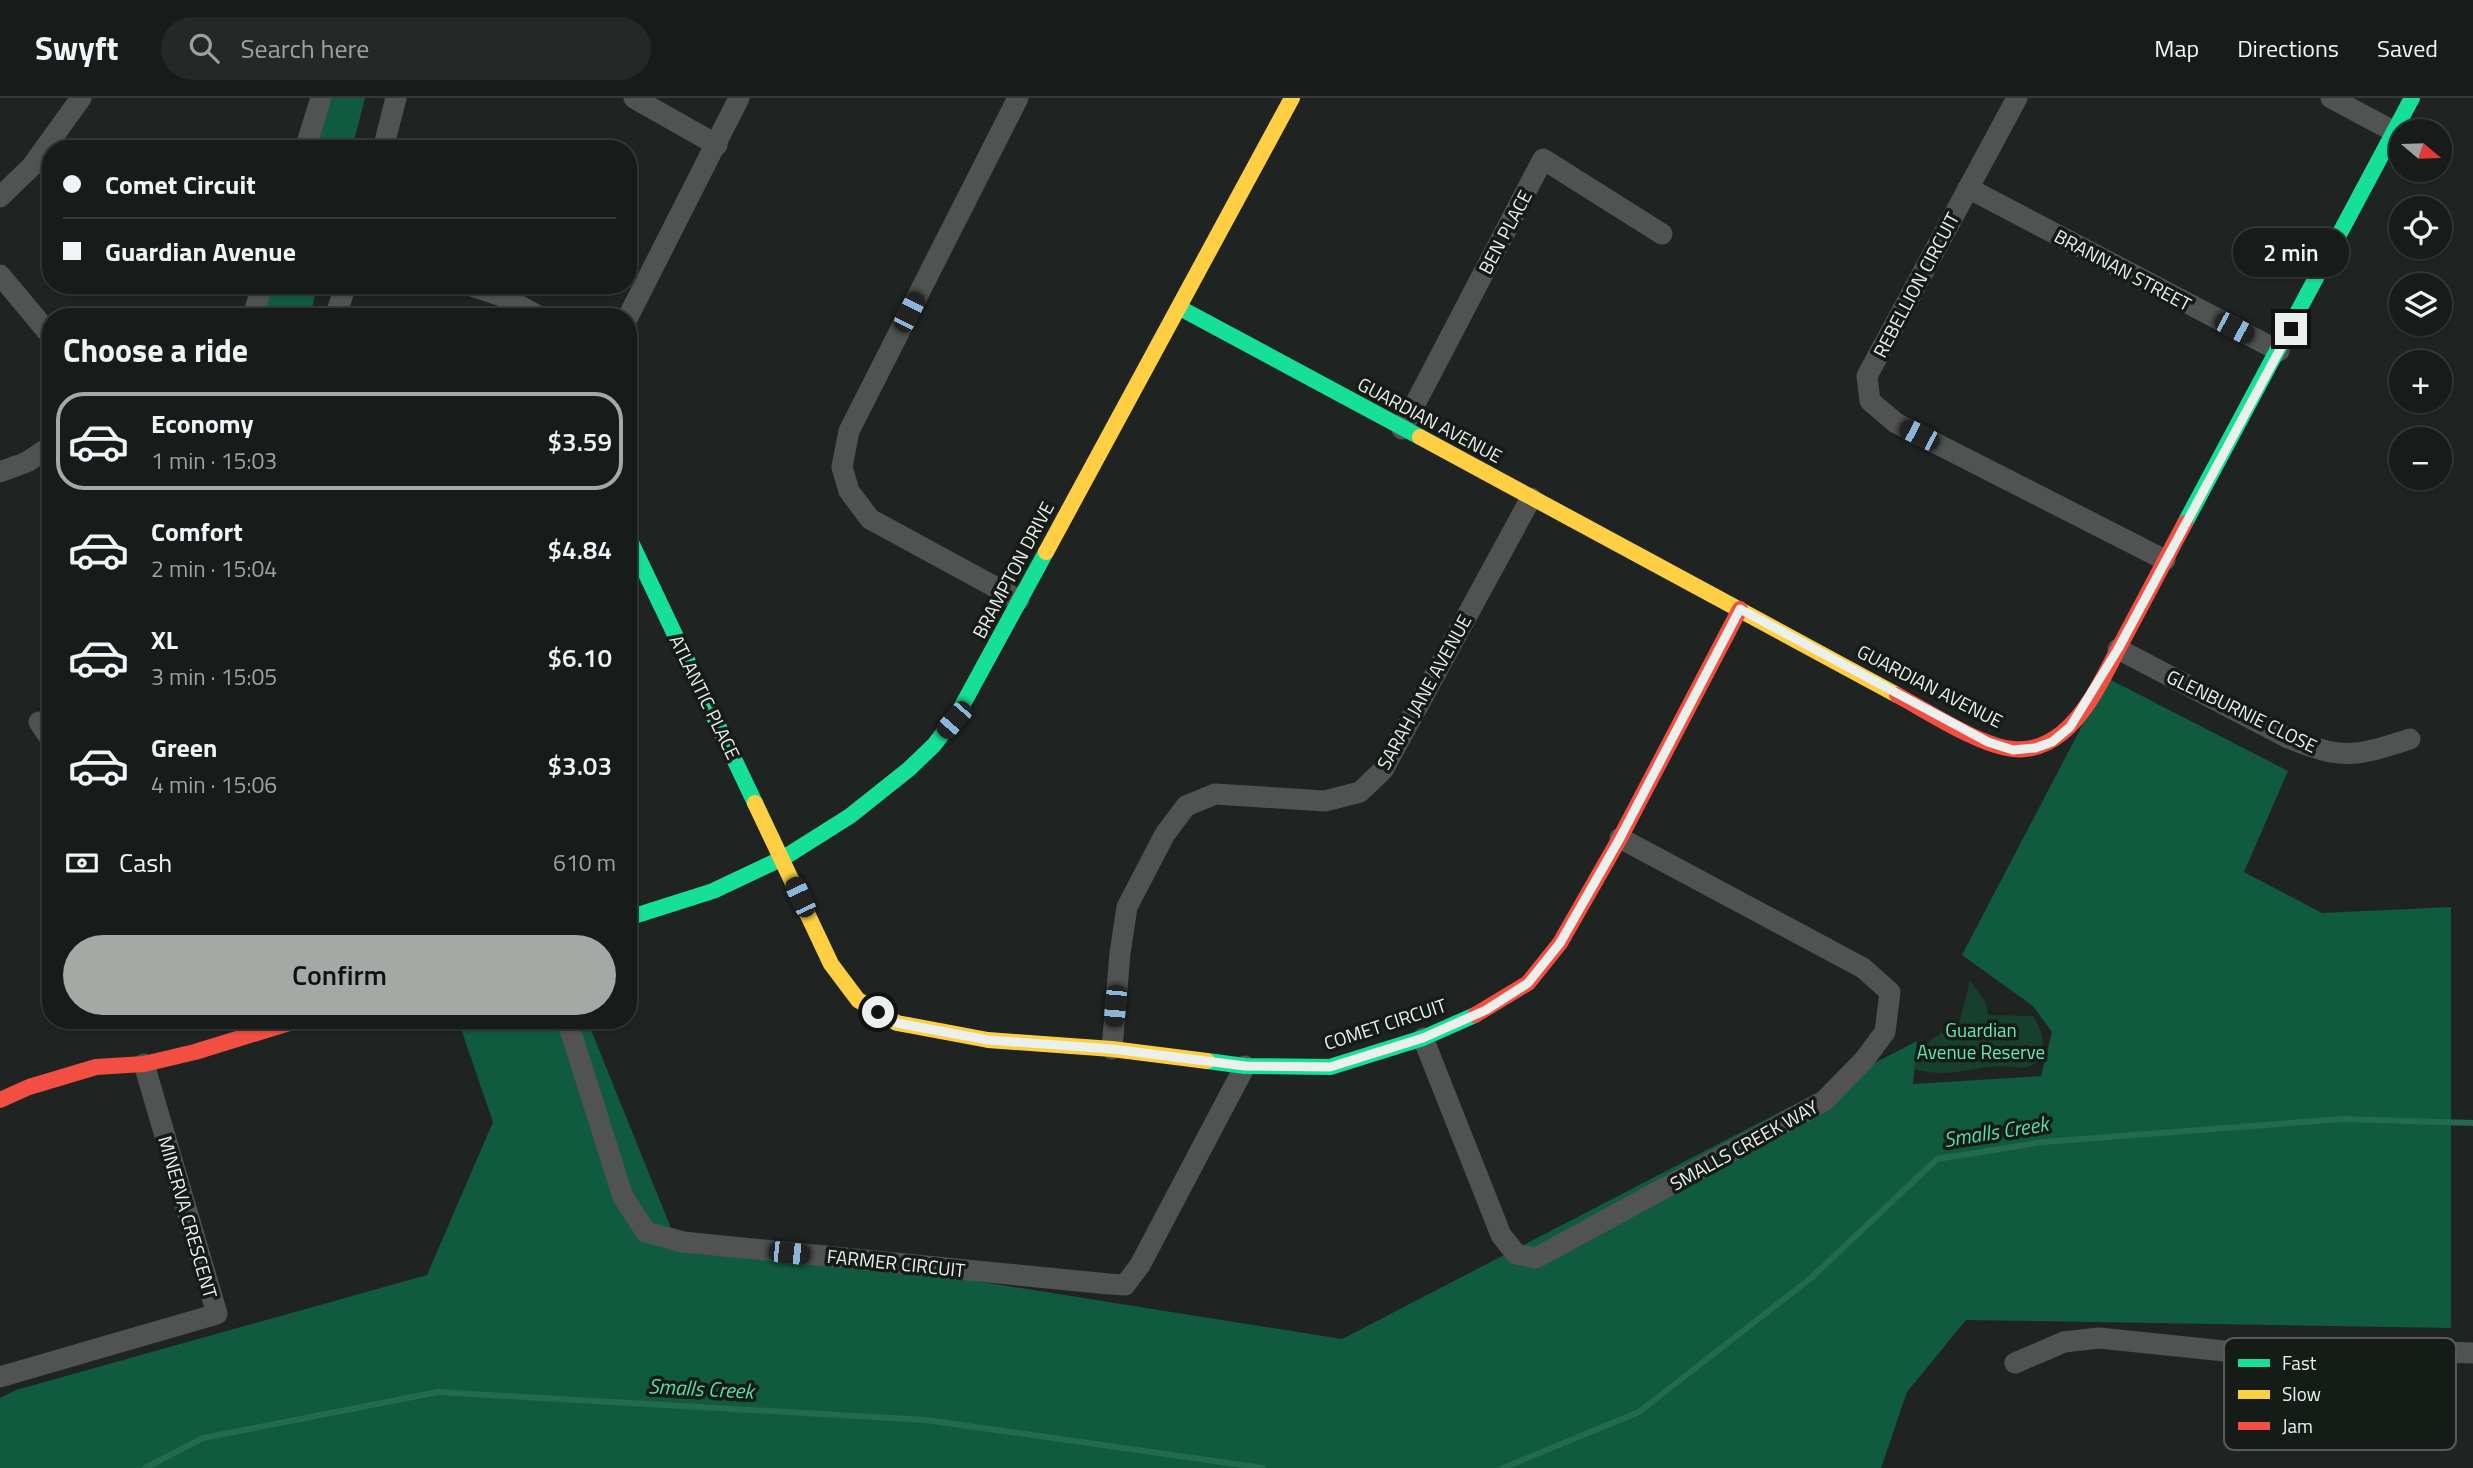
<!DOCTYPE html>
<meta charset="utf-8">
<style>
body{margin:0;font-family:"Titillium Web",sans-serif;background:#242827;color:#f1f3f6;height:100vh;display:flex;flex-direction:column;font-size:26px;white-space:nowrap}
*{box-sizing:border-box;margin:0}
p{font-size:23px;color:#9ea1a2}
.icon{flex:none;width:38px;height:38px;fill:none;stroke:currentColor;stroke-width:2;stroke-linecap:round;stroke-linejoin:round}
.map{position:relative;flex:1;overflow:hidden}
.drawer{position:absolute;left:42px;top:210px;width:595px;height:721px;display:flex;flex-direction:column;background:#171b1a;border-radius:28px;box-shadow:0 2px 5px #0004,0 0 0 2px #363939}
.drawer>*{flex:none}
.banner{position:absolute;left:42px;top:42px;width:595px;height:154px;border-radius:28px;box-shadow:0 2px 5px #0004,0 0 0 2px #363939;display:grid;align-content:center;height:154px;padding:0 21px;background:#171b1a}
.needle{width:46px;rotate:109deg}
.tools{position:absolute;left:2389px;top:21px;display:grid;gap:14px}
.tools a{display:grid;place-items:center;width:63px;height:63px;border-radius:50%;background:#171b1a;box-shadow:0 2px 5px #0004,0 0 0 2px #363939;font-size:35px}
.end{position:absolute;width:32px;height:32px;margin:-16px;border:9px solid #ebf0ed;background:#111;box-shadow:0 0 0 4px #111}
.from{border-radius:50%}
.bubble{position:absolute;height:49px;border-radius:24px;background:#171b1a;box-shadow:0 2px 5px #0004,0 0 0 2px #363939;font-size:23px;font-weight:600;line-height:49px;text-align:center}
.car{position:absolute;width:21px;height:42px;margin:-21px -10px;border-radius:9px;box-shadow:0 0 5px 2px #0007;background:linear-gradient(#222 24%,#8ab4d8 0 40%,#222 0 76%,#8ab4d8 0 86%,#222 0)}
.banner b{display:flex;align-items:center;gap:24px;height:66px;font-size:26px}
.banner b+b{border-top:2px solid #363939}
.banner i{width:18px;height:18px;background:#f1f3f6}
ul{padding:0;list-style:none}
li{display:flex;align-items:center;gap:21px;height:98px;margin:0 14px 10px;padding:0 7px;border:4px solid transparent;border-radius:28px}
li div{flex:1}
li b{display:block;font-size:26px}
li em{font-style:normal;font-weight:600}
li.active{border-color:#a4a9a6}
li>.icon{width:63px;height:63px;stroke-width:1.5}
h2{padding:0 21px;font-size:32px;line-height:84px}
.pay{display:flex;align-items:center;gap:18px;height:77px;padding:0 21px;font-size:26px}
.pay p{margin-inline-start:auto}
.button{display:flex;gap:14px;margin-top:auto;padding:14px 21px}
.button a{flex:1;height:80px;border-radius:42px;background:#a4a9a6;color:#111;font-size:28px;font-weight:600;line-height:80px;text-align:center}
header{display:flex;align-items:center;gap:42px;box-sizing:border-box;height:98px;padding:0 35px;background:#171b1a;border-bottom:2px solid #363939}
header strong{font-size:33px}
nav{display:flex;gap:38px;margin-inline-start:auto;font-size:24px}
.search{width:490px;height:63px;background:#242827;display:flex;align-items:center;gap:18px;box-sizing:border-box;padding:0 24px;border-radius:38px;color:#9ea1a2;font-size:26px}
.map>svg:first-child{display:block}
.green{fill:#173f2e}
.forest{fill:#105a3f}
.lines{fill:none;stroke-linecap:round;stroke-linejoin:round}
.stream{stroke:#236a4e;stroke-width:6}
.street{stroke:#505352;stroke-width:21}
.fast{stroke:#16e098;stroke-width:16}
.slow{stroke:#ffcf43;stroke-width:16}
.jam{stroke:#f24e42;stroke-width:16}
.route{stroke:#ebf0ed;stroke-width:9}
.labels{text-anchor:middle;stroke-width:7;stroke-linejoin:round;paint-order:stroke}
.street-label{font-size:19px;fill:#ebf0ed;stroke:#151c18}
.park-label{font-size:19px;fill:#64eab1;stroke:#151c18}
.water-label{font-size:21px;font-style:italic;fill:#58dfa6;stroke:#151c18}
.key{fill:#151c18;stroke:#555c58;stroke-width:2}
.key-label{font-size:19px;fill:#ebf0ed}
</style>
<header>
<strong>Swyft</strong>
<div class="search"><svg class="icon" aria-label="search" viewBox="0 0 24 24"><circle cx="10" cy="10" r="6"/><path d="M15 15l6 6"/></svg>Search here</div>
<nav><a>Map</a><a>Directions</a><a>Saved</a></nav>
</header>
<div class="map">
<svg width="2473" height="1370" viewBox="0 0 2473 1370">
<rect width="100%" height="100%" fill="#1f2422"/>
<!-- green -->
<path class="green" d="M1970 883 1986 905 1988 917 2033 918C2043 933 2052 962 2027 969 2019 971 2009 968 2000 968 1980 969 1960 975 1940 975 1928 975 1915 971 1902 970 1919 951 1935 936 1959 926Z"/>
<!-- forest -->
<g class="forest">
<path d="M331 0H365L352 51H314Z"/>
<path d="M270 187H317L310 219H262Z"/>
<path d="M2107 580 2288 673 2244 774 2322 815 2451 809V1230L1966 1222 1907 1294 1881 1370H0V1300L16 1292 427 1177 493 1024 458 922H587L673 1135 1342 1241 1917 943 1913 986 2041 978 2052 934 2033 908 1962 857Z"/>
</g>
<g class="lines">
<!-- stream -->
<g class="stream">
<path d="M145 1370 203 1340 438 1294 926 1322 1263 1370"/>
<path d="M1503 1370 1639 1314 1811 1180 1937 1061 2043 1044 2343 1021 2473 1025"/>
</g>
<!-- street -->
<g class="street">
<path d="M634 0 717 47"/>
<path d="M1018 0 849 333 842 369 849 393 870 421 1019 502"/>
<path d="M2017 0 1867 278 1870 303 1896 325 2165 462"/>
<path d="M2331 0 2395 34"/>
<path d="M305 51 321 0"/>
<path d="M383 51 396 0"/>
<path d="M1968 90 2279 253"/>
<path d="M0 99 32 68 81 0"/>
<path d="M0 177 51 238"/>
<path d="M469 187 502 198 540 219"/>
<path d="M253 219 262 187"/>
<path d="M335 219 346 187"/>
<path d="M628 219 739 0"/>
<path d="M1402 331 1543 61 1662 136"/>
<path d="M0 374 27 364 51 348"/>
<path d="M2118 551 2288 640C2344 662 2354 659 2410 641"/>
<path d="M39 624 51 642"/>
<path d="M567 922 623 1099 646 1134 683 1144 1109 1186 1125 1187 1140 1167 1245 968"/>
<path d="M1423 940 1501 1137 1516 1156 1536 1160 1824 1003 1864 962 1885 934 1890 894 1863 870 1620 740"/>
<path d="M1112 951 1120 855 1127 809 1165 736 1186 708 1215 696 1325 703 1360 694 1383 672 1531 400"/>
<path d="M2015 1265 2064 1244 2099 1240 2244 1255 2420 1253 2473 1255"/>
<path d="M0 1279 217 1216 144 966"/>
</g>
<!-- fast -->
<g class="fast">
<path d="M1180 210 1420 339"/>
<path d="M2185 425 2412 0"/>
<path d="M628 438 755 705"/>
<path d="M628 820 713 793 785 759 850 718 909 671 934 647 957 617 1046 454"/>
<path d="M1207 963 1245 968 1330 969 1423 940 1475 917"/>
</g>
<!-- slow -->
<g class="slow">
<path d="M1420 339 1897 597"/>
<path d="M1046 454 1292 0"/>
<path d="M755 705 831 866 858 902 897 925 988 942 1112 951 1207 963"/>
</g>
<!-- jam -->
<g class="jam">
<path d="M1897 597C1927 613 1980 648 2013 651 2031 653 2047 647 2062 635 2090 612 2106 573 2123 542 2144 503 2164 464 2185 425"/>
<path d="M1475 917 1528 885 1560 845 1620 740 1740 511"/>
<path d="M0 1002 29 989 96 969 144 966 195 954 299 922"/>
</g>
</g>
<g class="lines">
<!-- route -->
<path class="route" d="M878 914 897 925 988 942 1112 951 1245 968 1330 969 1423 940 1486 912 1528 885 1560 845 1620 740 1740 511 1988 644 2013 652 2035 650 2052 644 2070 629 2118 551 2291 231"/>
</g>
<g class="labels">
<!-- street labels -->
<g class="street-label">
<text transform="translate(1505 134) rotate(-62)" y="7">BEN PLACE</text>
<text transform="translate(2123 172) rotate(28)" y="7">BRANNAN STREET</text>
<text transform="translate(1916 187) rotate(-62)" y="7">REBELLION CIRCUIT</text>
<text transform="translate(1430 322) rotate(28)" y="7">GUARDIAN AVENUE</text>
<text transform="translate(1013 472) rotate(-62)" y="7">BRAMPTON DRIVE</text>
<text transform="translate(1930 588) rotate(27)" y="7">GUARDIAN AVENUE</text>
<text transform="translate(1424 594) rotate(-61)" y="7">SARAH JANE AVENUE</text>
<text transform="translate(705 599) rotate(64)" y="7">ATLANTIC PLACE</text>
<text transform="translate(2242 613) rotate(26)" y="7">GLENBURNIE CLOSE</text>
<text transform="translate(1385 926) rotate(-18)" y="7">COMET CIRCUIT</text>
<text transform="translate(1744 1047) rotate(-29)" y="7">SMALLS CREEK WAY</text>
<text transform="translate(188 1119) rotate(74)" y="7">MINERVA CRESCENT</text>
<text transform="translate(896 1165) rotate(6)" y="7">FARMER CIRCUIT</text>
</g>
<!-- park labels -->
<g class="park-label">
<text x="1981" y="939">Guardian<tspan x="1981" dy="22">Avenue Reserve</tspan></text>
</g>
<!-- water labels -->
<g class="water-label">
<text transform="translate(1996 1034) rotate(-9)" y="7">Smalls Creek</text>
<text transform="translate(701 1291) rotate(3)" y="7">Smalls Creek</text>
</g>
</g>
<!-- legend -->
<rect x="2224" y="1240" width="232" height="112" rx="10" class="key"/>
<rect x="2238" y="1261" width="32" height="8" fill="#16e098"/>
<rect x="2238" y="1292" width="32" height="9" fill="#ffcf43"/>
<rect x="2238" y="1324" width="32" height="8" fill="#f24e42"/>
<g class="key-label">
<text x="2282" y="1272">Fast</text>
<text x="2282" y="1303">Slow</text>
<text x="2282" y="1335">Jam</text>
</g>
</svg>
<div class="tools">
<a><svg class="needle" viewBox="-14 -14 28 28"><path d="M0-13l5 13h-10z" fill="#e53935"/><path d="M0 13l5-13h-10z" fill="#9ea1a2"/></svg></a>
<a><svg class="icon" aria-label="locate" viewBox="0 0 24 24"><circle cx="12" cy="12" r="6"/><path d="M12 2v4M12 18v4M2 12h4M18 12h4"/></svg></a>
<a><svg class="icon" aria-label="layers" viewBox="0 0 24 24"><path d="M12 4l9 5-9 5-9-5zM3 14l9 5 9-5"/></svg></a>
<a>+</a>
<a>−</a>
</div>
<i class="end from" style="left:878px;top:914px"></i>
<i class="end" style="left:2291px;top:231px"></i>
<div class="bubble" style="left:2233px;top:130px;width:116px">2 min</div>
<i class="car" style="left:909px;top:214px;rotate:27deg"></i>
<i class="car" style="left:2234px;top:230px;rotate:118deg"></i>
<i class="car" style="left:1919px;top:337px;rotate:297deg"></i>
<i class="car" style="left:954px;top:622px;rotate:221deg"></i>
<i class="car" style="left:800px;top:799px;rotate:335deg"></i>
<i class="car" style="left:1115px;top:908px;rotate:185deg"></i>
<i class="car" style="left:789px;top:1155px;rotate:96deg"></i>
<div class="banner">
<b><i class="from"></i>Comet Circuit</b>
<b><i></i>Guardian Avenue</b>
</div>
<section class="drawer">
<h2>Choose a ride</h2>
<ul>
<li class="active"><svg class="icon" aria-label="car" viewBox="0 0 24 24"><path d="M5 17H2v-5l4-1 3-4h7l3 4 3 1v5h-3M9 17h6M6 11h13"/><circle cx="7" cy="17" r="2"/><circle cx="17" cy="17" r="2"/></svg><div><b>Economy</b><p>1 min · 15:03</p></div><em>$3.59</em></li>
<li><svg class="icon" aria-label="car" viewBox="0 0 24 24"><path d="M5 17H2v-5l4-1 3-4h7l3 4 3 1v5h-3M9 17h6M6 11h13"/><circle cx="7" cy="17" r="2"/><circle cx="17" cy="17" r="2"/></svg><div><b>Comfort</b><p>2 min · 15:04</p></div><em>$4.84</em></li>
<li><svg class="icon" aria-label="car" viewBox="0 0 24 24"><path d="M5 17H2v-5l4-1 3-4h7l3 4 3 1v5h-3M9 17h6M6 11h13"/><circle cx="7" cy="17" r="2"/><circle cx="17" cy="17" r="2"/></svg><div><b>XL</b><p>3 min · 15:05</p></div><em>$6.10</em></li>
<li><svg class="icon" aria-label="car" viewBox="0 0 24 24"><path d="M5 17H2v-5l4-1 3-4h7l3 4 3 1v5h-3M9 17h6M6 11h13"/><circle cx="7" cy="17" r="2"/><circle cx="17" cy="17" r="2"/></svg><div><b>Green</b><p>4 min · 15:06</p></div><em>$3.03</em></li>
</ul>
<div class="pay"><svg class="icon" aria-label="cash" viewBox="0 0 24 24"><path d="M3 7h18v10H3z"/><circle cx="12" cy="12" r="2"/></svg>Cash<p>610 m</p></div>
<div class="button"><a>Confirm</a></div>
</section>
</div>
